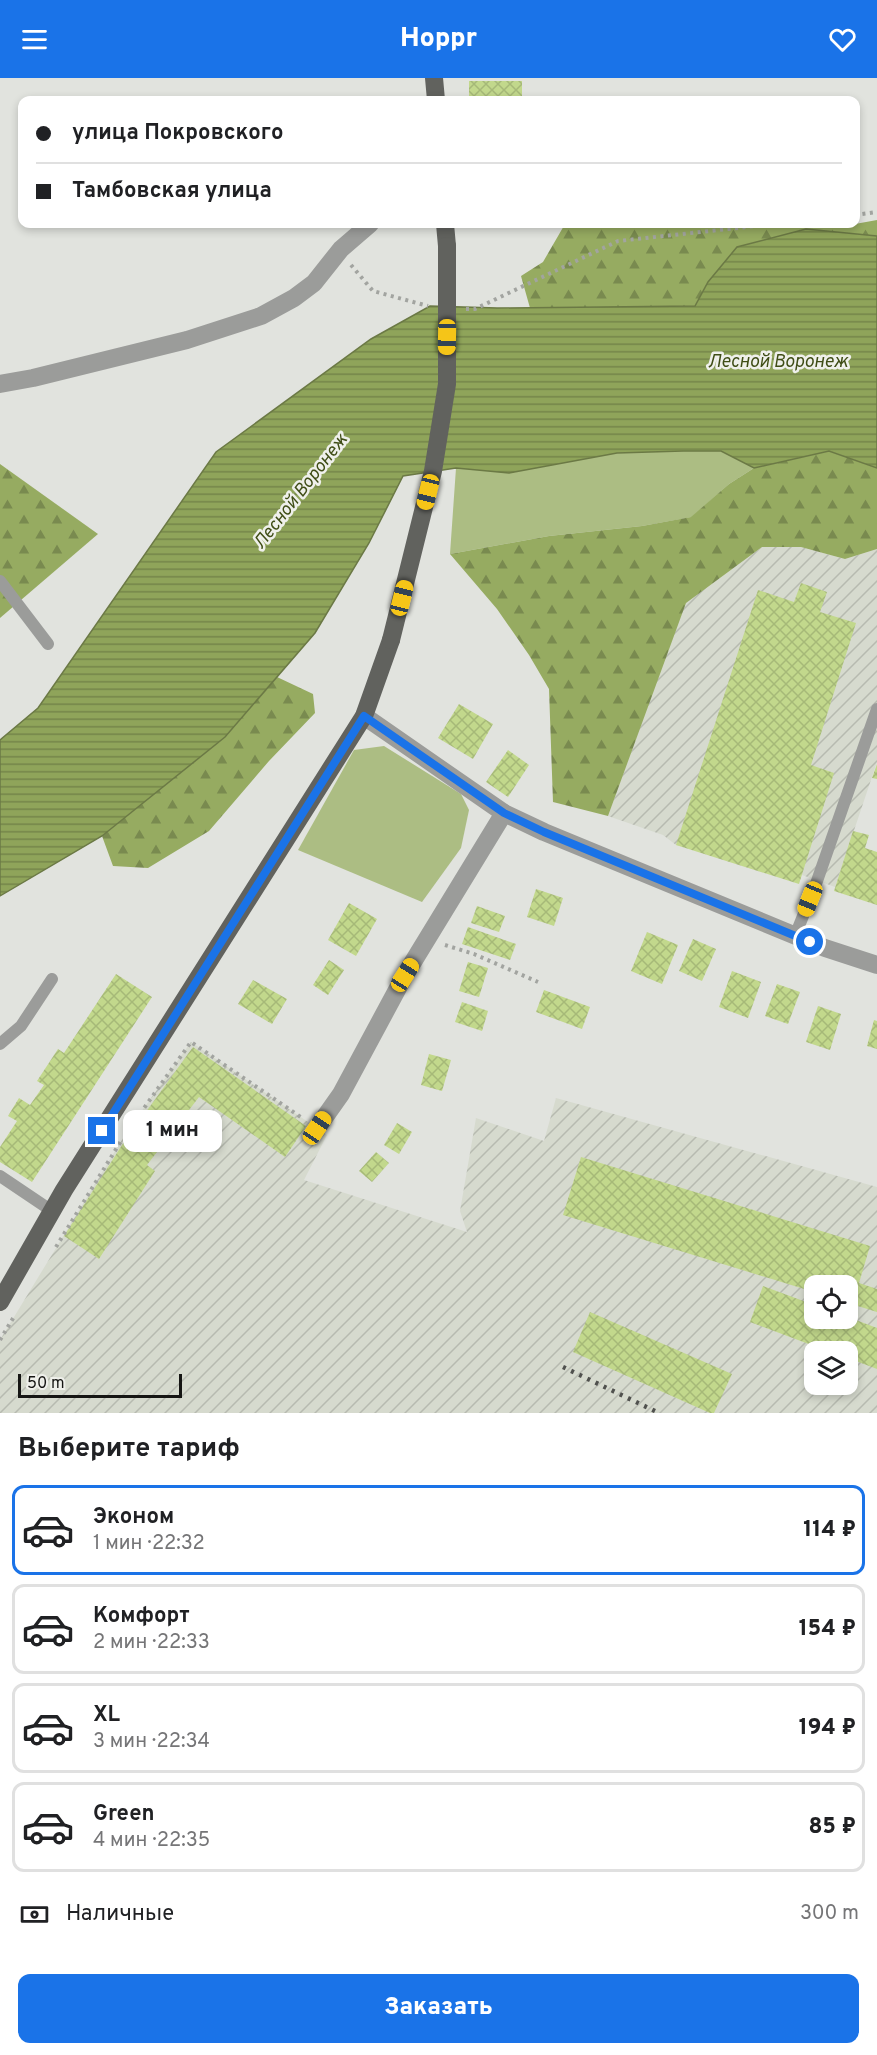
<!DOCTYPE html>
<html lang="ru">
<meta charset="utf-8">
<style>
body{margin:0;font-family:Overpass,sans-serif;background:#f6f6f6;color:#202124;height:100vh;display:flex;flex-direction:column;font-size:22px;white-space:nowrap}
*{box-sizing:border-box;margin:0}
p{font-size:20px;color:#757577}
.icon{flex:none;width:33px;height:33px;fill:none;stroke:currentColor;stroke-width:2;stroke-linecap:round;stroke-linejoin:round}
.map{position:relative;height:1335px;overflow:hidden}
.details{display:flex;flex-direction:column;background:#fff;flex:1}
.details>*{flex:none}
.guide{position:absolute;left:18px;top:18px;width:842px;height:132px;border-radius:12px;box-shadow:0 3px 9px #0003;display:grid;align-content:center;height:132px;padding:0 18px;background:#fff}
.controls{position:absolute;left:804px;top:1197px;display:grid;gap:12px}
.controls a{display:grid;place-items:center;width:54px;height:54px;border-radius:12px;background:#fff;box-shadow:0 3px 9px #0003;font-size:30px}
.scale{position:absolute;left:18px;bottom:15px;width:164px;box-sizing:border-box;padding-left:6px;border:3px solid #161614;border-top:0;font-size:16px;line-height:21px;white-space:nowrap;color:#161614;-webkit-text-stroke:4px #eff0eb;paint-order:stroke}
.end{position:absolute;width:27px;height:27px;margin:-14px;border:8px solid #1a73e8;background:#fff;box-shadow:0 0 0 3px #fff}
.from{border-radius:50%}
.bubble{position:absolute;height:42px;border-radius:12px;background:#fff;box-shadow:0 3px 9px #0003;font-size:20px;font-weight:800;line-height:42px;text-align:center}
.car{position:absolute;width:18px;height:36px;margin:-18px -9px;border-radius:8px;box-shadow:0 0 4px 2px #0007;background:linear-gradient(#f5c518 24%,#345 0 40%,#f5c518 0 76%,#345 0 86%,#f5c518 0)}
.guide b{display:flex;align-items:center;gap:21px;height:57px;font-size:22px}
.guide b+b{border-top:2px solid #e0e0e0}
.guide i{width:15px;height:15px;background:#202124}
ul{padding:0;list-style:none}
li{display:flex;align-items:center;gap:18px;height:90px;margin:0 12px 9px;padding:0 6px;border:3px solid #e0e0e0;border-radius:12px}
li div{flex:1}
li b{display:block;font-size:22px}
li em{font-style:normal;font-weight:800}
li.active{border-color:#1a73e8}
li>.icon{width:54px;height:54px;stroke-width:1.5}
h2{padding:0 18px;font-size:27px;line-height:72px}
.pay{display:flex;align-items:center;gap:15px;height:66px;padding:0 18px;font-size:22px}
.pay p{margin-inline-start:auto}
.action{display:flex;gap:12px;margin-top:auto;padding:12px 18px}
.action a{flex:1;height:69px;border-radius:12px;background:#1a73e8;color:#fff;font-size:24px;font-weight:800;line-height:69px;text-align:center}
header{display:flex;justify-content:space-between;align-items:center;height:78px;padding:0 18px;background:#1a73e8;color:#fff;font-size:27px;font-weight:800}
.map>svg:first-child{display:block}
.industrial{fill:url(#industrial-furrows);fill-rule:evenodd}
.green{fill:#acbd83}
.forest{fill:url(#forest-firs)}
.water{fill:url(#water-rules);stroke:#6b7945;stroke-width:1.5}
.building{fill:url(#building-cross-hatch)}
.lines{fill:none;stroke-linecap:round;stroke-linejoin:round}
.path{stroke:#a2a4a0;stroke-width:4;stroke-dasharray:3 4.5;stroke-linecap:butt}
.lane{stroke:#9b9c9a;stroke-width:12}
.street{stroke:#9b9c9a;stroke-width:18}
.primary{stroke:#61625e;stroke-width:18}
.rail{stroke:#50514e;stroke-width:4.5;stroke-dasharray:3 6;stroke-linecap:butt}
.primary-bridge{stroke:#61625e;stroke-width:18}
.route{stroke:#1a73e8;stroke-width:8}
.labels{text-anchor:middle;stroke-width:5;stroke-linejoin:round;paint-order:stroke}
.water-label{font-size:18px;font-style:italic;fill:#3f4d16;stroke:#eff0eb}
</style>
<header><svg class="icon" aria-label="menu" viewBox="0 0 24 24"><path d="M4 6h16M4 12h16M4 18h16"/></svg>Hoppr<svg class="icon" aria-label="heart" viewBox="0 0 24 24"><path d="M12 20l-8-8c-3-5 5-10 8-4 3-6 11-1 8 4z"/></svg></header>
<div class="map">
<svg width="877" height="1335" viewBox="0 0 877 1335">
<defs>
<pattern id="industrial-furrows" width="10" height="10" patternUnits="userSpaceOnUse" patternTransform="scale(1.5)"><rect width="10" height="10" fill="#d6dace"/><path d="M-1 1l2-2M0 10L10 0M9 11l2-2" fill="none" stroke="#b7bab0"/></pattern>
<pattern id="forest-firs" width="22" height="20" patternUnits="userSpaceOnUse" patternTransform="scale(1.5)"><rect width="22" height="20" fill="#96ab61"/><path d="M5 1l3.5 6h-7zM16 11l3.5 6h-7z" fill="#798a4f"/></pattern>
<pattern id="water-rules" width="6" height="5" patternUnits="userSpaceOnUse" patternTransform="scale(1.5)"><rect width="6" height="5" fill="#8fa45a"/><path d="M0 2.5h6" fill="none" stroke="#748549"/></pattern>
<pattern id="building-cross-hatch" width="8" height="8" patternUnits="userSpaceOnUse" patternTransform="scale(1.5)"><rect width="8" height="8" fill="#c2d88c"/><path d="M0 0l8 8M0 8l8-8" fill="none" stroke="#a6b978"/></pattern>
</defs>
<rect width="100%" height="100%" fill="#e1e3de"/>
<!-- industrial -->
<g class="industrial">
<path d="M762 469H801L845 481 877 471V684L835 809 802 797 676 767 663 757 608 738 685 525Z"/>
<path d="M191 964 327 1057 304 1102 467 1154 460 1133 476 1040 544 1063 556 1020 877 1109V1335H0V1262L126 1055ZM814 1208H848V1240H814ZM814 1274H848V1306H814Z"/>
</g>
<!-- green -->
<g class="green">
<path d="M683 373H721L754 390 729 406 692 439 642 448 549 458 450 476 456 390 509 395 617 375Z"/>
<path d="M384 668 461 716 469 732 461 770 422 824 298 772 354 672Z"/>
</g>
<!-- forest -->
<g class="forest">
<path d="M877 142V158L806 151 708 204 695 228 530 230 521 198 543 184 565 146H855Z"/>
<path d="M829 373 877 390V471L845 481 801 469H762L686 525 608 738 553 724 549 611 529 577 497 531 450 476 549 458 642 448 691 439 729 406 754 390Z"/>
<path d="M0 386 98 456 0 540Z"/>
<path d="M277 599 313 616 315 635 269 683 209 753 148 790 113 788 102 758 225 659Z"/>
</g>
<!-- water -->
<path class="water" d="M806 151 877 158V390L829 373 754 390 721 373H683L617 375 509 395 456 390 403 398 369 465 315 555 225 659 102 758 0 818V662L38 630 216 374 371 261 430 228 497 230 695 228 708 204 737 169Z"/>
<!-- building -->
<g class="building">
<rect x="469" y="3" width="53" height="19"/>
<path d="M801 505 827 514 820 534 856 545 811 687 834 695 799 806 676 767 758 512 794 524Z"/>
<path d="M459 626 493 646 473 681 438 660Z"/>
<path d="M508 672 529 687 508 719 486 704Z"/>
<path d="M877 686V701L872 700Z"/>
<path d="M853 753 869 757 865 770 877 774V827L834 813Z"/>
<path d="M536 811 563 820 554 848 527 839Z"/>
<path d="M349 825 377 841 356 878 328 862Z"/>
<path d="M477 828 505 838 499 854 471 845Z"/>
<path d="M468 849 516 866 510 882 462 866Z"/>
<path d="M647 854 678 867 662 906 631 893Z"/>
<path d="M693 861 716 871 702 903 679 893Z"/>
<path d="M329 882 344 892 328 917 313 907Z"/>
<path d="M468 884 488 890 479 919 459 913Z"/>
<path d="M732 893 761 904 748 940 719 929Z"/>
<path d="M116 896 152 919 32 1104 0 1084V1069L17 1043 8 1038 19 1020 30 1027 44 1007 37 1003 58 971 64 975Z"/>
<path d="M253 902 287 921 272 946 238 926Z"/>
<path d="M777 906 800 914 788 946 765 938Z"/>
<path d="M544 912 590 929 582 951 536 934Z"/>
<path d="M462 924 488 933 482 953 455 944Z"/>
<path d="M818 928 841 936 830 972 806 964Z"/>
<path d="M874 942 877 943V971L867 968Z"/>
<path d="M193 969 306 1048 285 1079 199 1019 147 1087 155 1093 99 1181 64 1158 122 1067Z"/>
<path d="M429 976 451 982 442 1013 421 1007Z"/>
<path d="M397 1045 412 1054 399 1076 384 1067Z"/>
<path d="M376 1074 389 1085 372 1104 359 1093Z"/>
<path d="M581 1079 870 1168 859 1205 877 1211V1234L848 1225V1208H814V1214L563 1137Z"/>
<path d="M763 1208 814 1227V1240H848V1239L877 1250V1291L848 1280V1274H830L750 1244Z"/>
<path d="M590 1234 732 1296 714 1335H710L573 1274Z"/>
</g>
<g class="lines">
<!-- path -->
<g class="path">
<path d="M855 137 877 134"/>
<path d="M351 187 373 213 428 228"/>
<path d="M466 231H475L618 163 774 146"/>
<path d="M445 867 474 876 538 904"/>
<path d="M127 1054 191 964 302 1040"/>
<path d="M56 1169 121 1063"/>
<path d="M0 1262 15 1237"/>
</g>
<!-- lane -->
<g class="lane">
<path d="M0 503 48 566"/>
<path d="M795 858 817 803 877 631"/>
<path d="M0 966 21 948 52 901"/>
<path d="M0 1098 52 1133"/>
</g>
<!-- street -->
<g class="street">
<path d="M0 306 33 300 187 262 261 238 294 220 314 205 341 171 370 146"/>
<path d="M364 638 504 735 544 754 825 870 877 887"/>
<path d="M317 1050 341 1016 405 897 504 735"/>
</g>
<!-- primary -->
<g class="primary">
<path d="M434 0 436 22"/>
<path d="M445 146 447 168"/>
<path d="M0 1224 64 1112 364 638 391 562"/>
</g>
<!-- rail -->
<path class="rail" d="M563 1289 659 1335"/>
<!-- primary-bridge -->
<path class="primary-bridge" d="M391 562 433 393 447 306V168"/>
</g>
<g class="lines">
<!-- route -->
<path class="route" d="M102 1053 364 638 504 735 544 754 810 864"/>
</g>
<g class="labels">
<!-- water labels -->
<g class="water-label">
<text x="778" y="289">Лесной Воронеж</text>
<text transform="translate(300 413) rotate(-52)" y="6">Лесной Воронеж</text>
</g>
</g>
</svg>
<div class="controls">
<a><svg class="icon" aria-label="locate" viewBox="0 0 24 24"><circle cx="12" cy="12" r="6"/><path d="M12 2v4M12 18v4M2 12h4M18 12h4"/></svg></a>
<a><svg class="icon" aria-label="layers" viewBox="0 0 24 24"><path d="M12 4l9 5-9 5-9-5zM3 14l9 5 9-5"/></svg></a>
</div>
<div class="scale">50 m</div>
<i class="end from" style="left:810px;top:864px"></i>
<i class="end" style="left:102px;top:1053px"></i>
<div class="bubble" style="left:123px;top:1032px;width:99px">1 мин</div>
<i class="car" style="left:447px;top:259px;rotate:181deg"></i>
<i class="car" style="left:428px;top:414px;rotate:194deg"></i>
<i class="car" style="left:402px;top:520px;rotate:14deg"></i>
<i class="car" style="left:810px;top:821px;rotate:202deg"></i>
<i class="car" style="left:405px;top:897px;rotate:32deg"></i>
<i class="car" style="left:317px;top:1050px;rotate:34deg"></i>
<div class="guide">
<b><i class="from"></i>улица Покровского</b>
<b><i></i>Тамбовская улица</b>
</div>
</div>
<section class="details">
<h2>Выберите тариф</h2>
<ul>
<li class="active"><svg class="icon" aria-label="car" viewBox="0 0 24 24"><path d="M5 17H2v-5l4-1 3-4h7l3 4 3 1v5h-3M9 17h6M6 11h13"/><circle cx="7" cy="17" r="2"/><circle cx="17" cy="17" r="2"/></svg><div><b>Эконом</b><p>1 мин · 22:32</p></div><em>114 ₽</em></li>
<li><svg class="icon" aria-label="car" viewBox="0 0 24 24"><path d="M5 17H2v-5l4-1 3-4h7l3 4 3 1v5h-3M9 17h6M6 11h13"/><circle cx="7" cy="17" r="2"/><circle cx="17" cy="17" r="2"/></svg><div><b>Комфорт</b><p>2 мин · 22:33</p></div><em>154 ₽</em></li>
<li><svg class="icon" aria-label="car" viewBox="0 0 24 24"><path d="M5 17H2v-5l4-1 3-4h7l3 4 3 1v5h-3M9 17h6M6 11h13"/><circle cx="7" cy="17" r="2"/><circle cx="17" cy="17" r="2"/></svg><div><b>XL</b><p>3 мин · 22:34</p></div><em>194 ₽</em></li>
<li><svg class="icon" aria-label="car" viewBox="0 0 24 24"><path d="M5 17H2v-5l4-1 3-4h7l3 4 3 1v5h-3M9 17h6M6 11h13"/><circle cx="7" cy="17" r="2"/><circle cx="17" cy="17" r="2"/></svg><div><b>Green</b><p>4 мин · 22:35</p></div><em>85 ₽</em></li>
</ul>
<div class="pay"><svg class="icon" aria-label="cash" viewBox="0 0 24 24"><path d="M3 7h18v10H3z"/><circle cx="12" cy="12" r="2"/></svg>Наличные<p>300 m</p></div>
<div class="action"><a>Заказать</a></div>
</section>
